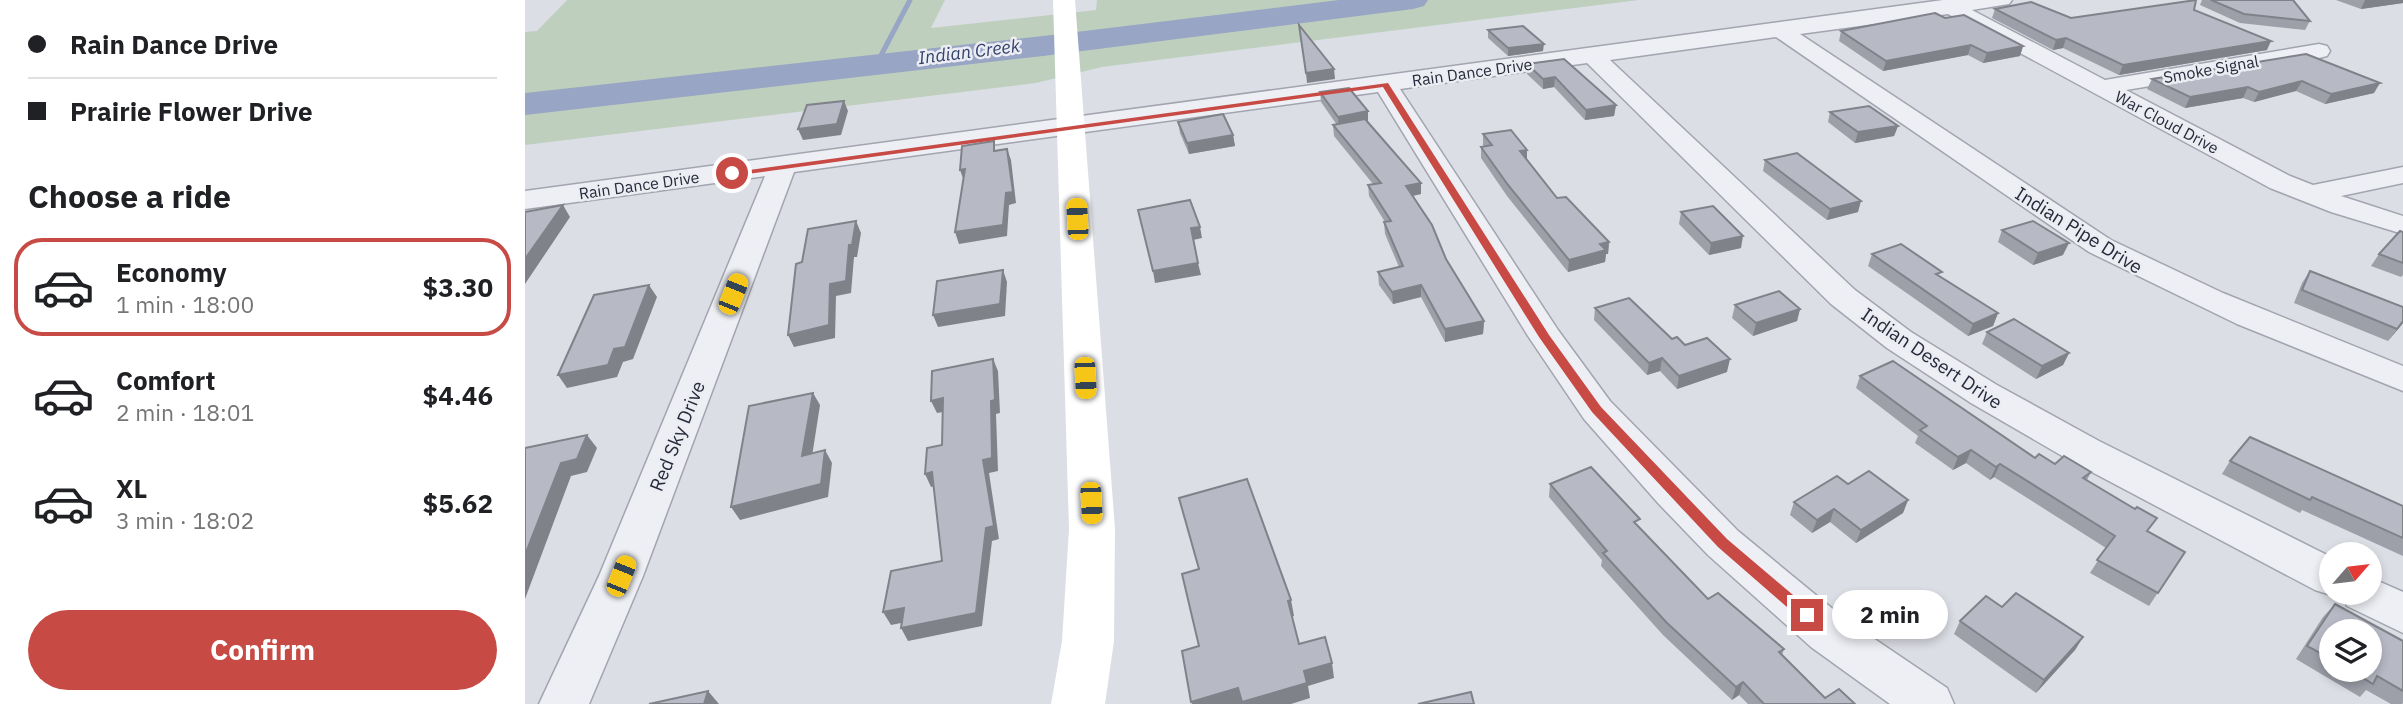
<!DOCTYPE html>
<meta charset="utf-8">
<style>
body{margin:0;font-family:"IBM Plex Sans",sans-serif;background:#f6f6f6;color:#202124;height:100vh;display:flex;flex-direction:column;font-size:26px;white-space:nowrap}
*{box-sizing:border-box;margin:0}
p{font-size:23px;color:#757577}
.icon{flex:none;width:38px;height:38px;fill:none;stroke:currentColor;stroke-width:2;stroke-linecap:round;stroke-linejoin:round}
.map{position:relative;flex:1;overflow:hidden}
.drawer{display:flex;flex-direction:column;background:#fff;width:525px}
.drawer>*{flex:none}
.hud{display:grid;align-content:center;height:154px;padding:0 28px;background:#fff}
.needle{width:46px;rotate:62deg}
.tools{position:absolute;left:1794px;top:542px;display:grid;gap:14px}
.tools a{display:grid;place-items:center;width:63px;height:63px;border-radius:50%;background:#fff;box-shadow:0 4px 10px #0003;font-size:35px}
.end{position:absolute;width:32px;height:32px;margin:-16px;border:9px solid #c74a45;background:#fff;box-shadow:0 0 0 4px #fff}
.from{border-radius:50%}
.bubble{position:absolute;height:49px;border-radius:24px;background:#fff;box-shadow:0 4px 10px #0003;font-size:23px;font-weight:700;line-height:49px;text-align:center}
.car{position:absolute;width:21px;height:42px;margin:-21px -10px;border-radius:9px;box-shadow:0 0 5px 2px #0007;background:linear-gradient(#f5c518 24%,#345 0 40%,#f5c518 0 76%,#345 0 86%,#f5c518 0)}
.hud b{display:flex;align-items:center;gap:24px;height:66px;font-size:26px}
.hud b+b{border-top:2px solid #e0e0e0}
.hud i{width:18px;height:18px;background:#202124}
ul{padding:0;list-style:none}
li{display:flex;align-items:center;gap:21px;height:98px;margin:0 14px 10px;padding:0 14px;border:4px solid transparent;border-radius:28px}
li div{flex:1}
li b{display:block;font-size:26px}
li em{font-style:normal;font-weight:700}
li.selected{border-color:#c74a45}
li>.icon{width:63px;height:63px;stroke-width:1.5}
h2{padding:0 28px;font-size:32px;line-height:84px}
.button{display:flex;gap:14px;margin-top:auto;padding:14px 28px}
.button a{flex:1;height:80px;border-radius:42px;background:#c74a45;color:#fff;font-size:28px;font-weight:700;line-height:80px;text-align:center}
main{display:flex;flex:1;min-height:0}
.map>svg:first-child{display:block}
.green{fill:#bfcfbd}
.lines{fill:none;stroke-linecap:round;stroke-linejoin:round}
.stream{stroke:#98a5c4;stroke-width:5}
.river{fill:#98a5c4;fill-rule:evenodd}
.street-casing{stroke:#a2a4af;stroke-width:3}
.street{fill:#eeeff4;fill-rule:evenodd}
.secondary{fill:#fff;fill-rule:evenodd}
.wall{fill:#9d9fa9;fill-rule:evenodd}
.shaded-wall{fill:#80828a}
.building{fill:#b7b9c5;stroke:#80828a;stroke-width:2}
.route{fill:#c74a45}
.labels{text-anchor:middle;stroke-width:5;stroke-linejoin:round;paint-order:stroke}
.far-street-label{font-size:16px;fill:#272a3b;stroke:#ebedf3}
.far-water-label{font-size:18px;font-style:italic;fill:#33426d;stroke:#ebedf3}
.street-label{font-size:19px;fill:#272a3b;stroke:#ebedf3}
</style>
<main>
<section class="drawer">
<div class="hud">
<b><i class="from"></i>Rain Dance Drive</b>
<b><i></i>Prairie Flower Drive</b>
</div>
<h2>Choose a ride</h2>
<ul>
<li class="selected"><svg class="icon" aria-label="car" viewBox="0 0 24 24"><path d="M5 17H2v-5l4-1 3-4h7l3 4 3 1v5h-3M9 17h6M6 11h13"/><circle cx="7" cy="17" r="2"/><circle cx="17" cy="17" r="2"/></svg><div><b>Economy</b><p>1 min · 18:00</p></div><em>$3.30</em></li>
<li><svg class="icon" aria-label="car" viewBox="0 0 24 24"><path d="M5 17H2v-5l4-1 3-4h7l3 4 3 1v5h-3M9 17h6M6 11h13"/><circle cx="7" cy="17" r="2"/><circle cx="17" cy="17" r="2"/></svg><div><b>Comfort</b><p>2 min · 18:01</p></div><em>$4.46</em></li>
<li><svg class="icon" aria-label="car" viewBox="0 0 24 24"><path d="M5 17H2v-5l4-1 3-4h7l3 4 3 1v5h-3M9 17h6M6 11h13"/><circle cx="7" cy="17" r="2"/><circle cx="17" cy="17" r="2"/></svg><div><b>XL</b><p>3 min · 18:02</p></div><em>$5.62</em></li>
</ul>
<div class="button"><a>Confirm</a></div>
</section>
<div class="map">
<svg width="1878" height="704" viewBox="0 0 1878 704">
<rect width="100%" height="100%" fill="#dcdee5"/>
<!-- green -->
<path class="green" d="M42 0H420L406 28 571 10 572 0H1114L577 67 511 83 0 145V32L12 31Z"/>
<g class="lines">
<!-- stream -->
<path class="stream" d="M351 65 385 0"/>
<!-- river -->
<path class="river" d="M814 0H903L899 6 888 9 518 56 0 115V93L518 36Z"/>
<defs>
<g id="street">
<path d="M1418 0H1487L1484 4 1447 10 1580 80 1794 44 1802 46 1805 51 1802 56 1794 58 1601 90 1765 176 1788 185 1878 167V183L1816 196 1878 216V234L1806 212 1745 188 1423 14 1275 34 1586 240 1698 293 1878 366V391L1712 324 1564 252 1251 37 1085 60 1330 290 1386 332 1472 385 1574 441 1806 557V593H1811L1806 595 1790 590 1546 461 1446 403 1362 348 1306 304 1062 63 875 89 1033 330 1085 401 1213 531 1320 619 1422 688 1429 704H1365L1286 647 1183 555 1133 503 1059 419 1003 336 853 92 269 172 118 576 64 704H14L74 576 240 176 0 209V191Z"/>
<path d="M1844 577 1878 592V633L1822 606 1816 593H1844Z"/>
</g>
</defs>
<!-- street casing -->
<use href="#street" class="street-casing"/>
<!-- street -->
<use href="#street" class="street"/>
<!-- secondary -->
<path class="secondary" d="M528 0H550L590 529 589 641 580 704H526L537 641 544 529Z"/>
</g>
<!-- wall -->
<g class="wall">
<path d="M1677 0H1768L1785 21 1780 30 1715 23 1675 5Z"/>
<path d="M1811 0H1878V3L1836 9Z"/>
<path d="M1470 9 1546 18 1669 10 1742 50 1594 75 1538 48 1528 50 1467 18Z"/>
<path d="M1420 18 1498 46 1495 56 1458 63 1443 55 1358 71 1314 41 1316 31Z"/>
<path d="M963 30 1018 51 983 56 963 38Z"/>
<path d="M1781 54 1849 93 1800 104 1771 91 1729 102 1718 98 1660 108 1622 89 1627 79Z"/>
<path d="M1002 64 1091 105 1089 116 1060 120 1029 87 1018 89 1002 74Z"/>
<path d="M795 92 843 122 896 194 888 196 921 259 959 321 958 334 920 342 896 297 868 304 854 285 853 272 874 267 860 234 859 222H860L844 196 843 185 848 184 809 136 808 125H812L796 102Z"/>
<path d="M1305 112 1373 126 1369 136 1330 143 1303 122Z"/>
<path d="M653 122 708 135 710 146 664 154 655 133Z"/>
<path d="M958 134 1002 160 1032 198 1084 242 1083 254H1081L1080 262 1043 272 982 196 956 158V147H960L958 145Z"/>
<path d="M1240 160 1333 212 1302 220 1238 171Z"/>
<path d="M1156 212 1216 248 1184 255 1154 224Z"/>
<path d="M1477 230 1538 255 1508 265 1473 242Z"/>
<path d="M1878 232V275L1876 277 1846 266 1854 254Z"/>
<path d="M1347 254 1416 277 1473 313 1468 326 1443 336 1343 266Z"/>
<path d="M1785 271 1878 323 1863 341 1769 303 1777 283Z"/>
<path d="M1210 305 1275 309 1272 321 1228 336 1207 318Z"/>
<path d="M1070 308 1160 345 1202 372 1152 389 1135 371 1122 375 1069 320Z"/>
<path d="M1462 332 1544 353 1538 365 1511 379 1457 344Z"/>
<path d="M1335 376 1510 458 1566 472 1562 480 1622 532 1660 552 1624 606 1565 573 1581 548 1469 477 1465 480 1441 463 1428 470 1390 443 1393 436 1331 388Z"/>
<path d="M1705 461 1878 506V556L1777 510 1775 513 1697 474Z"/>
<path d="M1025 484 1113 526 1183 599 1259 649 1257 655 1300 698 1330 704H1223L1214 695 1207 700 1138 635 1076 566 1077 560 1024 497Z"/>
<path d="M1323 484 1383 500 1378 513 1331 543 1305 522 1287 533 1265 515 1269 502Z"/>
<path d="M1810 604 1878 641V703L1877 704H1866L1841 690 1835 697 1771 659 1798 617ZM1806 632 1844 670H1806Z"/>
<path d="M1477 607 1558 637 1550 650 1511 693 1429 634 1435 621Z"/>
</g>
<!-- shaded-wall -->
<g class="shaded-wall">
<path d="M1840 0H1878V3L1836 9Z"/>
<path d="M1541 38 1538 48 1528 50 1531 40Z"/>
<path d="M1746 41 1742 50 1594 75 1598 65Z"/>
<path d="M1019 44 1018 51 983 56V48Z"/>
<path d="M1446 45 1443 55 1358 71 1361 61Z"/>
<path d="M1498 46 1495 56 1458 63 1462 53Z"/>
<path d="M809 69 810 79 782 83 781 73Z"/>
<path d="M1030 77 1029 87 1018 89V79Z"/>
<path d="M1777 81 1771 91 1729 102 1734 92Z"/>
<path d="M1855 83 1849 93 1800 104 1806 94Z"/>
<path d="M1723 87 1718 98 1660 108 1665 97Z"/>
<path d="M319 101 323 111 316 135 278 140 273 129Z"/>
<path d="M1091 105 1089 116 1060 120 1061 110Z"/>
<path d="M843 111V122L814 127 813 117Z"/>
<path d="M1373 126 1369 136 1330 143 1333 132Z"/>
<path d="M708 135 710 146 664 154 662 143Z"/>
<path d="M482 149 486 160 491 203 484 205 482 236 434 244 430 232Z"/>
<path d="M1002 150V161L995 151Z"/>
<path d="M440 169 439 181 435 170Z"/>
<path d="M896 183V194L881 197V186Z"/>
<path d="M1336 201 1333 212 1302 220 1305 209Z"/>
<path d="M38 205 45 217 0 284V259Z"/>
<path d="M331 221 336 233 332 257H329L326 293 311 296 310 338 269 347 263 335 305 284 324 245Z"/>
<path d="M675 227 677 238 668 240 666 228Z"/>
<path d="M1218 236 1216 248 1184 255 1186 243Z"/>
<path d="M1084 242 1083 254H1081L1080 262 1043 272 1044 260 1075 244Z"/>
<path d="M1544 243 1538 255 1508 265 1513 253Z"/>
<path d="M673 263 676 275 630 283 628 271Z"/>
<path d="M478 270 482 282 480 316 413 327 408 315Z"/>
<path d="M124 285 132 297 108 359 98 362 92 377 42 388 33 375 89 349Z"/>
<path d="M896 285V297L868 304 867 292Z"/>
<path d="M1275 309 1272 321 1228 336 1231 323Z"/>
<path d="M1473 313 1468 326 1443 336 1448 324Z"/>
<path d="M959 321 958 334 920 342V329Z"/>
<path d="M1878 321V323L1863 341Z"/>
<path d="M1544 353 1538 365 1511 379 1517 366Z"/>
<path d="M1137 358 1135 371 1122 375 1124 363Z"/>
<path d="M468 359 473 371 475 413 471 414 473 471 464 473 474 539 467 541 457 626 383 641 376 628 451 613 458 460 466 401Z"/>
<path d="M1205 359 1202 372 1152 389 1154 376Z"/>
<path d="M288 393 295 405 285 469 277 456Z"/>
<path d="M418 398 423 411 412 413 406 401Z"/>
<path d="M62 435 72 448 62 472 46 476 0 599V555L36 463Z"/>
<path d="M300 450 307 463 303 497 215 520 206 507Z"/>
<path d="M1446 450 1441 463 1428 470 1433 457Z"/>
<path d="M1475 464 1469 477 1465 480 1471 467Z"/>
<path d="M407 472 413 485 406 487 400 474Z"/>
<path d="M1383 500 1378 513 1331 543 1336 530Z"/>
<path d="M1309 509 1305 522 1287 533 1292 520Z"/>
<path d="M766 600 769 616 766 617 763 601Z"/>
<path d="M379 608 386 621 366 625 358 612Z"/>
<path d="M1558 637 1550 650 1511 693 1519 680Z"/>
<path d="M807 663 809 678 783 686 785 698 766 704H667L666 702 713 688Z"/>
<path d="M1218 682 1214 695 1207 700 1211 687Z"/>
<path d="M183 691 194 704H179Z"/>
</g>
<!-- building -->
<g class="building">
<path d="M1671 0 1669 10 1746 41 1598 65 1541 38 1531 40 1470 9 1506 2 1546 18Z"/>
<path d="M1686 0H1768L1785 21 1719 14Z"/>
<path d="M1410 13 1420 18 1439 15 1498 46 1462 53 1446 45 1361 61 1316 31Z"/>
<path d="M774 25 809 69 781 73Z"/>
<path d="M998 26 1019 44 983 48 963 30Z"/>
<path d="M1781 54 1855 83 1806 94 1777 81 1734 92 1723 87 1665 97 1627 79Z"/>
<path d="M1039 59 1091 105 1061 110 1030 77 1018 79 1002 64Z"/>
<path d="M824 88 843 111 813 117 795 92Z"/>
<path d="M319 101 312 124 273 129 282 105Z"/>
<path d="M1344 106 1373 126 1333 132 1305 112Z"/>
<path d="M698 114 708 135 662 143 653 122Z"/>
<path d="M840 119 896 183 881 186 907 225 921 259 959 321 920 329 896 285 867 292 853 272 878 266 859 222 866 221 843 185 856 183 808 125Z"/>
<path d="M986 130 1002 150 995 151 1032 198 1041 197 1084 242 1075 244 1081 250 1044 260 983 185 956 147 967 145 958 134Z"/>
<path d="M469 141V151L482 149 488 192 481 193 478 225 430 232 440 169 435 170 437 146Z"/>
<path d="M1272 153 1336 201 1305 209 1240 160Z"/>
<path d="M665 200 675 227 666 228 673 263 628 271 613 210Z"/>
<path d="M38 205 0 259V212Z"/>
<path d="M1188 206 1218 236 1186 243 1156 212Z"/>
<path d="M331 221 327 245H324L321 281 305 284 304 325 263 335 271 264 277 262 283 229Z"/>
<path d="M1508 221 1544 243 1513 253 1477 230Z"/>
<path d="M1875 231 1878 232V263L1854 254Z"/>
<path d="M1376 244 1417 272 1411 274 1473 313 1448 324 1347 254Z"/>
<path d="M478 270 475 304 408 315 412 281Z"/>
<path d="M1785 271 1878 307V321L1872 329 1777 290Z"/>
<path d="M124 285 100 347 89 349 83 365 33 375 69 295Z"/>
<path d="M1254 291 1275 309 1231 323 1210 305Z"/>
<path d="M1104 298 1147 339 1152 337 1160 345 1182 338 1205 359 1154 376 1137 358 1124 363 1070 308Z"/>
<path d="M1489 319 1544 353 1517 366 1462 332Z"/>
<path d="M468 359 470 400 466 401 467 458 458 460 469 526 461 528 451 613 376 628 379 608 358 612 366 571 417 561 407 472 400 474 402 448 417 445 418 398 406 401 407 371Z"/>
<path d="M1368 361 1510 458 1514 454 1530 464 1539 456 1566 472 1558 478 1610 509 1612 507 1632 518 1622 531 1660 552 1633 593 1572 560 1590 536 1475 464 1471 467 1446 450 1433 457 1395 430 1402 426 1335 376Z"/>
<path d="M288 393 277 456 300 450 296 484 206 507 224 406Z"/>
<path d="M62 435 52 459 36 463 0 555V448Z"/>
<path d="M1725 437 1878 506V538L1787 497 1785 500 1705 461Z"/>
<path d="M1066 467 1115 519 1109 522 1183 599 1193 593 1259 649 1254 652 1300 698 1314 689 1330 704H1239L1218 682 1211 687 1141 622 1078 553 1082 551 1025 484Z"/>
<path d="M1344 471 1383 500 1336 530 1309 509 1292 520 1269 502 1312 476 1323 484Z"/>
<path d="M722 479 766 600 763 601 774 644 800 637 807 663 779 671 782 683 717 702 713 688 666 702 657 651 674 646 657 574 674 569 654 498Z"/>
<path d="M1491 593 1558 637 1519 680 1435 621 1461 596 1477 607Z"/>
<path d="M1810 604 1878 641V691L1852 676 1848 684 1825 670H1844V632H1806V659L1782 646Z"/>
<path d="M183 691 179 704H124Z"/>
<path d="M946 692 949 704H893Z"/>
</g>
<!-- route -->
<path class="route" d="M863 83 1024 335 1076 407 1202 539 1287 611 1290 615 1287 620H1277L1193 547 1067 412 1014 337 858 87 207 176 202 173Z"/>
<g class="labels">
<!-- far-street labels -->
<g class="far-street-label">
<text transform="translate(1686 69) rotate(-10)" y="6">Smoke Signal</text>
<text transform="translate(947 72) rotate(-8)" y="6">Rain Dance Drive</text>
<text transform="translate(1642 122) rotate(28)" y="6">War Cloud Drive</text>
<text transform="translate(114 185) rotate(-8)" y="6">Rain Dance Drive</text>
</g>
<!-- far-water labels -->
<g class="far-water-label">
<text transform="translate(444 52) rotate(-7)" y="6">Indian Creek</text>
</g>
<!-- street labels -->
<g class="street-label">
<text transform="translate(1554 230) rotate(32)" y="7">Indian Pipe Drive</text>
<text transform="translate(1407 358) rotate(34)" y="7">Indian Desert Drive</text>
<text transform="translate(152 436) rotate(-68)" y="7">Red Sky Drive</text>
</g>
</g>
</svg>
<div class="tools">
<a><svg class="needle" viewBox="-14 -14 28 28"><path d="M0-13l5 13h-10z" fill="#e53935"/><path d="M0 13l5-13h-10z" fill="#757577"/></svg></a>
<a><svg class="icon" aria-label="layers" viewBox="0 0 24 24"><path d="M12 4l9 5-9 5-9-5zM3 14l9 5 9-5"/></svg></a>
</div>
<i class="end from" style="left:207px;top:173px"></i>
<i class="end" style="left:1282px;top:615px"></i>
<div class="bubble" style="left:1307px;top:590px;width:116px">2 min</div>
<i class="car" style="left:552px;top:219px;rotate:357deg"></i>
<i class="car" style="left:208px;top:294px;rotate:22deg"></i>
<i class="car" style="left:560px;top:378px;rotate:177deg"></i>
<i class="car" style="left:566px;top:503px;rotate:177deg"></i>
<i class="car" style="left:96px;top:576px;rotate:22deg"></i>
</div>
</main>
